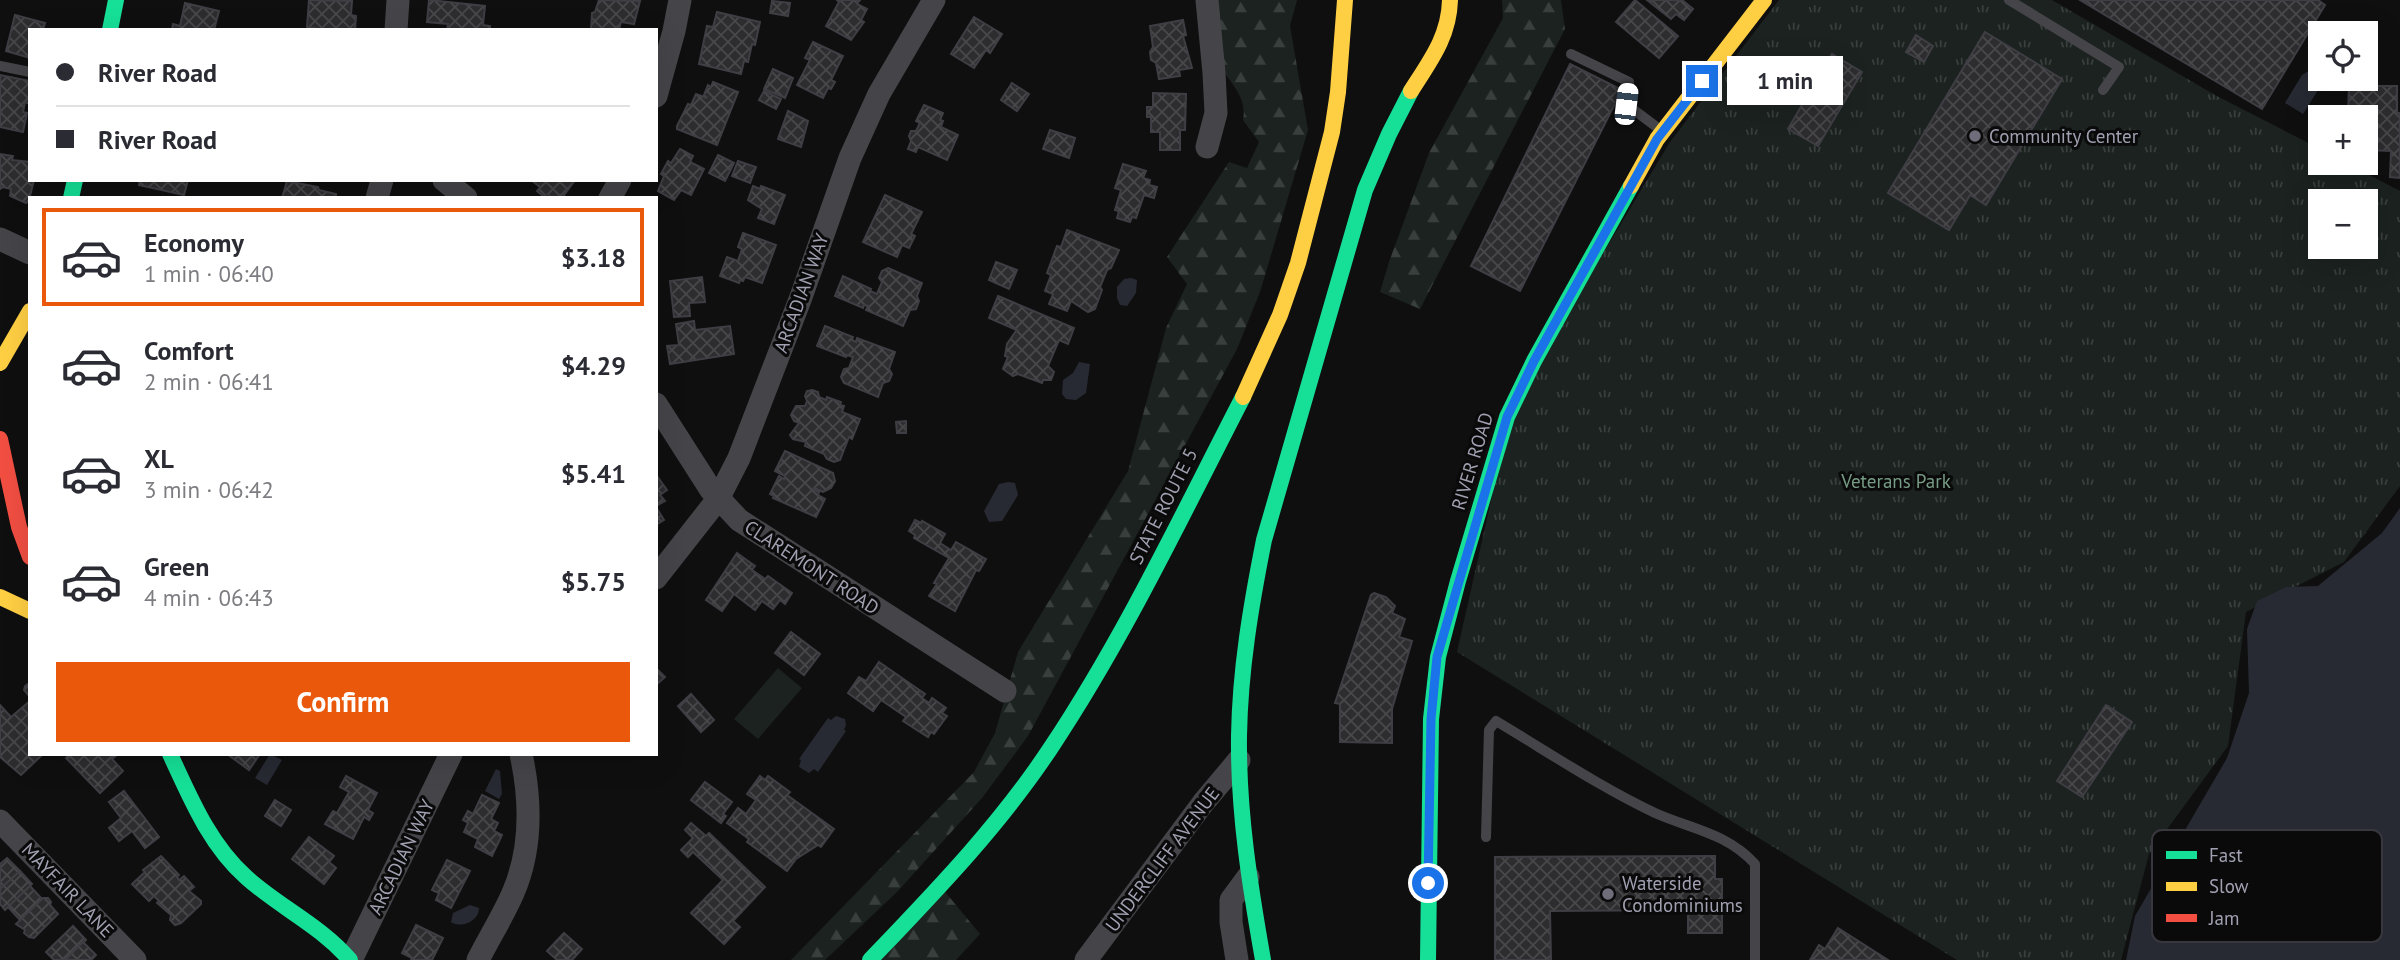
<!DOCTYPE html>
<meta charset="utf-8">
<style>
body{margin:0;font-family:"PT Sans",sans-serif;background:#f2f2f3;color:#2b2b33;height:100vh;display:flex;flex-direction:column;font-size:26px;white-space:nowrap}
*{box-sizing:border-box;margin:0}
p{font-size:23px;color:#7c7c81}
.icon{flex:none;width:38px;height:38px;fill:none;stroke:currentColor;stroke-width:2;stroke-linecap:round;stroke-linejoin:round}
.map{position:relative;flex:1;overflow:hidden}
.details{position:absolute;left:28px;top:196px;width:630px;height:560px;display:flex;flex-direction:column;background:#fff;border-radius:0px;box-shadow:0 7px 28px #0002}
.details>*{flex:none}
.top-card{position:absolute;left:28px;top:28px;width:630px;height:154px;border-radius:0px;box-shadow:0 7px 28px #0002;display:grid;align-content:center;height:154px;padding:0 28px;background:#fff}
.controls{position:absolute;left:2308px;top:21px;display:grid;gap:14px}
.controls a{display:grid;place-items:center;width:70px;height:70px;border-radius:0px;background:#fff;box-shadow:0 7px 28px #0002;font-size:35px}
.end{position:absolute;width:32px;height:32px;margin:-16px;border:9px solid #1a73e8;background:#fff;box-shadow:0 0 0 4px #fff}
.from{border-radius:50%}
.bubble{position:absolute;height:49px;border-radius:0px;background:#fff;box-shadow:0 7px 28px #0002;font-size:23px;font-weight:800;line-height:49px;text-align:center}
.car{position:absolute;width:21px;height:42px;margin:-21px -10px;border-radius:9px;box-shadow:0 0 5px 2px #0007;background:linear-gradient(#fff 24%,#345 0 40%,#fff 0 76%,#345 0 86%,#fff 0)}
.top-card b{display:flex;align-items:center;gap:24px;height:66px;font-size:26px}
.top-card b+b{border-top:2px solid #e1e1e2}
.top-card i{width:18px;height:18px;background:#2b2b33}
ul{padding:12px 0 0;list-style:none}
li{display:flex;align-items:center;gap:21px;height:98px;margin:0 14px 10px;padding:0 14px;border:4px solid transparent;border-radius:0px}
li div{flex:1}
li b{display:block;font-size:26px}
li em{font-style:normal;font-weight:800}
li.selected{border-color:#ea580c}
li>.icon{width:63px;height:63px;stroke-width:1.5}
.cta{display:flex;gap:14px;margin-top:auto;padding:14px 28px}
.cta a{flex:1;height:80px;border-radius:0px;background:#ea580c;color:#fff;font-size:28px;font-weight:800;line-height:80px;text-align:center}
.map>svg:first-child{display:block}
.green{fill:#1b221f}
.forest{fill:url(#forest-firs)}
.park{fill:url(#park-tufts);fill-rule:evenodd}
.water{fill:#282a33}
.building{fill:url(#building-cross-hatch);stroke:#3f3e44;stroke-width:2}
.lines{fill:none;stroke-linecap:round;stroke-linejoin:round}
.lane{stroke:#454549;stroke-width:10}
.street{stroke:#454549;stroke-width:23}
.fast{stroke:#16e098;stroke-width:16}
.slow{stroke:#ffcf43;stroke-width:16}
.jam{stroke:#f24e42;stroke-width:16}
.route{stroke:#1a73e8;stroke-width:9}
.poi-dot{fill:#6e6d79;stroke:#0a0a0b;stroke-width:2.5}
.labels{text-anchor:middle;stroke-width:6;stroke-linejoin:round;paint-order:stroke}
.poi-label{font-size:19px;fill:#a1a0b1;stroke:#0a0a0b;text-anchor:start}
.street-label{font-size:19px;fill:#a1a0b1;stroke:#0a0a0b}
.park-label{font-size:19px;fill:#779c86;stroke:#0a0a0b}
.key{fill:#0a0a0b;stroke:#37373d;stroke-width:2}
.key-label{font-size:19px;fill:#a1a0b1}
</style>
<div class="map">
<svg width="2400" height="960" viewBox="0 0 2400 960">
<defs>
<pattern id="forest-firs" width="22" height="20" patternUnits="userSpaceOnUse" patternTransform="scale(1.75)"><rect width="22" height="20" fill="#1b221f"/><path d="M5 1l3.5 6h-7zM16 11l3.5 6h-7z" fill="#393f3d"/></pattern>
<pattern id="park-tufts" width="24" height="20" patternUnits="userSpaceOnUse" patternTransform="scale(1.75)"><rect width="24" height="20" fill="#1b221f"/><path d="M3 7l-1-3M5 7V3M7 7l1-3M15 17l-1-3M17 17v-4M19 17l1-3" fill="none" stroke="#393f3d"/></pattern>
<pattern id="building-cross-hatch" width="8" height="8" patternUnits="userSpaceOnUse" patternTransform="scale(1.75)"><rect width="8" height="8" fill="#2d2d2f"/><path d="M0 0l8 8M0 8l8-8" fill="none" stroke="#48484b"/></pattern>
</defs>
<rect width="100%" height="100%" fill="#0f0f10"/>
<!-- green -->
<path class="green" d="M778 668 802 688 758 739 734 719Z"/>
<!-- forest -->
<g class="forest">
<path d="M1207 0H1297L1290 26 1308 130 1260 292 1237 349 1028 736 982 798 897 892 825 960H791L974 772 995 733 1018 652 1128 471 1166 328 1187 284 1167 257 1229 162 1247 168 1259 142 1243 120C1249 91 1219 75 1212 50 1208 35 1209 16 1207 0Z"/>
<path d="M1502 0H1561L1565 29 1420 309 1380 292 1389 262 1429 153 1503 18Z"/>
<path d="M941 887 980 934 956 960H870Z"/>
</g>
<!-- park -->
<path class="park" d="M1779 0H2052L2215 95 2320 149V163H2346L2400 191V486L2344 562 2246 612 2228 746 2149 854 2121 960H1957L1457 652 1513 403 1670 142ZM2320 201H2366V247H2320Z"/>
<!-- water -->
<g class="water">
<path d="M2315 67 2320 71V79H2325L2303 114 2285 103 2302 75Z"/>
<path d="M1131 278 1137 280 1136 293 1127 306 1120 305 1117 298V287L1124 279Z"/>
<path d="M1079 362 1090 364 1086 393 1076 400 1066 399 1062 394 1063 380 1073 373Z"/>
<path d="M1008 482 1015 483 1018 495 1002 521 989 522 984 511 999 484Z"/>
<path d="M2400 508V960H2126L2135 916 2227 758 2249 693 2247 629 2257 601 2286 587 2318 586 2382 533Z"/>
<path d="M836 716 845 719 846 725 844 730 846 731 818 772 814 769 809 773 799 767 801 760 799 759 828 718 831 720Z"/>
<path d="M270 754 282 760 267 785 255 778Z"/>
<path d="M496 769 500 771 502 794 499 799 485 791Z"/>
<path d="M470 905 479 908C479 921 461 929 451 922L453 913Z"/>
</g>
<!-- building -->
<g class="building">
<path d="M309 0 352 1 351 15 356 16 355 30H324L307 27Z"/>
<path d="M429 0 485 6 483 25 490 26V30H447L448 24 427 22Z"/>
<path d="M599 0 640 1 634 24 621 22 619 30H591L592 13 595 12Z"/>
<path d="M837 0H860L857 4 867 9 861 20 864 22 851 40 826 26 839 2Z"/>
<path d="M1635 0 1678 36 1659 58 1616 22Z"/>
<path d="M1647 0H1682L1693 9 1684 20 1676 14 1671 19Z"/>
<path d="M2080 0H2318L2325 5 2262 109Z"/>
<path d="M772 1 790 3 788 16 770 13Z"/>
<path d="M185 3 219 11 214 30H172L173 24 180 26Z"/>
<path d="M717 12 760 22 755 45 752 44 748 62 744 61 741 74 699 64 707 26 713 27Z"/>
<path d="M15 15 45 23 43 30H30V58L6 51Z"/>
<path d="M974 17 1002 34 990 53 986 50 974 68 951 54Z"/>
<path d="M1183 20 1186 35 1183 36 1192 68 1179 70 1180 76 1159 79 1156 63 1151 60 1150 52 1153 47 1150 26Z"/>
<path d="M1985 32 2062 79 1986 205 1970 195 1949 230 1888 193Z"/>
<path d="M1916 35 1933 46 1924 62 1906 52Z"/>
<path d="M813 42 843 56 831 80 835 82 831 89 828 88 823 98 797 85 810 60 805 58Z"/>
<path d="M1832 54 1862 72 1818 146 1788 129Z"/>
<path d="M1570 64 1622 90 1520 291 1471 266Z"/>
<path d="M773 69 793 78 785 98 764 89Z"/>
<path d="M0 75 30 81V104L25 102 23 112 27 113 23 132 0 127Z"/>
<path d="M713 82 738 92 717 145 677 129V126L688 104 691 105 696 94 707 98 704 95 708 85 711 87Z"/>
<path d="M1012 83 1029 94 1017 111 1001 100Z"/>
<path d="M2349 86H2397V113H2400V178L2390 177 2391 151 2366 150V117H2346L2348 114Z"/>
<path d="M764 91 781 99 776 109 759 100Z"/>
<path d="M1153 93 1186 94 1185 130H1180V150H1160V132H1151V117H1147V107H1153Z"/>
<path d="M924 105 943 113 940 120 943 121 941 127 958 135 947 160 918 147 916 152 908 149 911 141 909 136 911 131H916L920 123 916 121Z"/>
<path d="M788 111 808 121 801 147 778 139Z"/>
<path d="M1050 130 1075 138 1069 158 1043 149Z"/>
<path d="M680 149 693 156 690 162 704 169 691 195 681 190 674 200 658 191 664 176 661 174 668 161 671 163Z"/>
<path d="M0 154 13 156 12 160 30 162V180H34L29 200 26 203 10 196 11 189 3 187 0 189Z"/>
<path d="M718 155 734 163 725 181 709 173Z"/>
<path d="M738 161 756 167 750 183 732 176Z"/>
<path d="M1123 164 1146 171 1143 178 1150 180 1149 185 1157 187 1154 198 1144 195 1136 218 1132 217 1130 222 1117 218 1119 211 1115 210 1121 190 1115 188Z"/>
<path d="M140 180H188L184 195 139 185Z"/>
<path d="M531 180H575L562 198H553L547 194 544 197 537 191 540 187Z"/>
<path d="M287 181 318 187 319 190 336 194V198H282Z"/>
<path d="M753 186 760 189 761 186 785 195 774 224 758 218 762 209 748 200Z"/>
<path d="M885 195 922 212 911 234 915 236 909 248 902 245 897 257 863 242Z"/>
<path d="M1067 230 1119 250 1111 268 1107 270 1100 287 1102 290 1095 309 1088 312 1071 301 1067 311 1049 304 1053 294 1045 291 1051 275 1047 273 1057 246 1061 247Z"/>
<path d="M743 233 776 245 762 283 745 277 743 281 740 280 739 283 720 276 727 257 738 261 742 249 738 247Z"/>
<path d="M996 262 1017 270 1009 289 989 280Z"/>
<path d="M888 268 922 283 917 296 919 301 916 309 910 310 903 326 866 310 868 306 864 305 863 308 835 296 843 276 871 289 870 291 877 294 882 282 879 278 882 271Z"/>
<path d="M702 277 705 302 689 303 690 316 674 317 670 281Z"/>
<path d="M998 296 1074 328 1068 344 1059 340 1048 366 1054 372 1051 380H1043L1042 383 1018 374 1013 376 1003 369 1008 357 1005 356 1007 344 1016 331H1019L989 318Z"/>
<path d="M694 321 695 330 730 326 734 354 670 364 667 346 679 345 676 324Z"/>
<path d="M825 326 853 337 852 340 856 342 857 338 895 352 889 369 892 374 889 381 883 383 878 397 844 383 841 377 844 369 849 368 853 357 847 355 846 357 817 346Z"/>
<path d="M812 390 818 392 819 397 826 400 827 397 841 402 840 405 844 406 842 412 860 419 852 439 849 437 840 460 834 462 827 459 824 454 805 446 806 442 793 439 790 435 799 423 794 421 791 415 796 406H805L807 401 805 396 807 391Z"/>
<path d="M906 421V433H897L896 422Z"/>
<path d="M785 451 833 473 835 481 831 488 823 492 814 488 813 489 819 492 818 495 825 499 816 517 773 498 774 496 770 494 779 476 784 479 785 476 775 471Z"/>
<path d="M657 476 667 490 660 495 665 501 656 506Z"/>
<path d="M656 507 664 520 656 525Z"/>
<path d="M915 520 921 523 922 521 945 534 940 543 951 550 956 542 986 559 979 571 976 570 955 611 929 596 937 584 934 583 949 558 914 538 915 535 909 531Z"/>
<path d="M737 553 755 566 752 570 765 579 768 576 792 593 785 604 780 600 773 609 762 601 755 610 734 594 722 611 706 600Z"/>
<path d="M1374 593 1386 597 1395 606 1392 613 1405 619 1399 637 1412 641 1392 709V743L1340 742V704L1335 703 1371 595Z"/>
<path d="M791 632 820 654 804 675 775 653Z"/>
<path d="M879 662 925 694 922 698 929 703 932 698 946 708 942 713 947 716 934 734 931 732 928 737 903 721 906 717 881 700 873 711 848 693 859 677 866 681Z"/>
<path d="M656 668 665 677 656 685Z"/>
<path d="M28 684 30 685V697L24 690 25 686Z"/>
<path d="M691 694 714 720 701 732 678 706Z"/>
<path d="M30 701V754H43L21 775 0 757V705L11 717Z"/>
<path d="M2106 705 2132 722 2082 797 2057 781Z"/>
<path d="M70 754H118L112 759 123 771 100 793 66 758Z"/>
<path d="M227 754H260L249 770Z"/>
<path d="M346 776 377 793 368 810 373 813 369 820 364 817 353 839 325 824 333 811 337 813 349 792 340 787Z"/>
<path d="M760 776 765 780 768 776 790 792 787 795 834 829 821 847 818 845 796 859 787 871 747 842 749 839 727 823 738 808 746 814 756 800 747 794Z"/>
<path d="M705 782 732 802 723 814 726 816 721 823 691 800Z"/>
<path d="M124 791 159 837 145 848 132 831 119 841 109 828 121 818 109 802Z"/>
<path d="M482 795 499 803 491 819 498 823 494 831 502 835 492 856 475 847 478 839 464 832 468 823 463 820 468 811 473 814Z"/>
<path d="M275 800 291 810 281 826 265 816Z"/>
<path d="M691 823 706 836 709 833 765 887 733 921 740 927 724 944 691 913 723 880 693 852 688 857 681 850 693 838 685 830Z"/>
<path d="M309 837 334 856 329 862 336 868 324 884 292 859Z"/>
<path d="M161 856 179 875 177 877 179 880 184 876 194 887 189 891 201 901V904L181 923 175 925 170 920 171 915 157 903 159 901 154 896 149 901 132 884 145 872 143 870Z"/>
<path d="M1715 856V879H1722V933H1688V910L1550 911 1551 960H1495V857Z"/>
<path d="M7 858 20 871 0 889V864Z"/>
<path d="M447 860 470 871 451 908 436 900 439 893 432 890Z"/>
<path d="M20 871 32 884 5 910 0 904V889Z"/>
<path d="M30 886 42 899 20 920 8 907Z"/>
<path d="M43 898H48L51 902 50 905 58 914 34 938 29 937 24 933 25 930 16 924Z"/>
<path d="M416 925 443 938 432 960H411L412 958 402 953Z"/>
<path d="M73 926 86 940 65 960H54L46 952Z"/>
<path d="M1838 928 1888 960H1810L1819 945 1825 949Z"/>
<path d="M564 933 582 949 572 960H557L547 951Z"/>
<path d="M83 942 96 955 91 960H65Z"/>
</g>
<g class="lines">
<!-- lane -->
<g class="lane">
<path d="M2009 0 2119 67 2103 90"/>
<path d="M1571 54 1629 82 1626 104 1658 128"/>
<path d="M0 66 30 72"/>
<path d="M1486 837 1489 730 1496 721C1548 752 1600 787 1655 813 1691 829 1727 833 1755 864V960"/>
</g>
<!-- street -->
<g class="street">
<path d="M1207 0 1214 73 1216 113 1207 147"/>
<path d="M396 30 398 0"/>
<path d="M656 96 674 31 680 0"/>
<path d="M444 180 466 198"/>
<path d="M377 198 382 180"/>
<path d="M610 198 620 180"/>
<path d="M0 239 30 253"/>
<path d="M656 404 711 490 739 520 1005 691"/>
<path d="M656 578 718 499 739 458 801 297 850 158 879 94 934 0"/>
<path d="M0 821 135 960"/>
<path d="M351 960 451 754"/>
<path d="M478 960C489 938 503 916 513 893 532 849 531 800 521 754"/>
<path d="M1086 960 1203 803 1239 760"/>
<path d="M1237 960 1231 922V900L1248 877"/>
</g>
<!-- fast -->
<g class="fast">
<path d="M110 30 116 0"/>
<path d="M71 198 75 180"/>
<path d="M170 754C190 797 209 844 246 877 279 907 320 925 350 960"/>
<path d="M870 960C935 892 1000 825 1052 746 1125 636 1182 515 1243 397"/>
<path d="M1263 960C1250 886 1238 812 1239 736 1240 670 1251 605 1264 540L1365 190 1389 134 1411 91"/>
<path d="M1428 960 1431 719 1438 657 1458 581 1507 417 1534 361 1631 186"/>
</g>
<!-- slow -->
<g class="slow">
<path d="M1411 91C1430 61 1449 37 1450 0"/>
<path d="M1631 186 1657 139 1764 0"/>
<path d="M0 363 30 311"/>
<path d="M1243 397 1280 315 1298 263 1332 132 1338 92 1345 0"/>
<path d="M0 597 30 611"/>
</g>
<!-- jam -->
<path class="jam" d="M0 439 19 527 30 557"/>
</g>
<g class="lines">
<!-- route -->
<path class="route" d="M1428 883 1431 719 1437 657 1507 417 1534 361 1657 139 1702 81"/>
</g>
<!-- markers -->
<g class="poi-dot">
<circle cx="1975" cy="136" r="7"/>
<circle cx="1608" cy="894" r="7"/>
</g>
<g class="labels">
<!-- poi labels -->
<g class="poi-label">
<text x="1989" y="143">Community Center</text>
<text x="1622" y="890">Waterside<tspan x="1622" dy="22">Condominiums</tspan></text>
</g>
<!-- street labels -->
<g class="street-label">
<text transform="translate(801 293) rotate(-70)" y="7">ARCADIAN WAY</text>
<text transform="translate(1472 461) rotate(-73)" y="7">RIVER ROAD</text>
<text transform="translate(1163 506) rotate(-63)" y="7">STATE ROUTE 5</text>
<text transform="translate(812 567) rotate(33)" y="7">CLAREMONT ROAD</text>
<text transform="translate(401 857) rotate(-64)" y="7">ARCADIAN WAY</text>
<text transform="translate(1162 859) rotate(-53)" y="7">UNDERCLIFF AVENUE</text>
<text transform="translate(68 890) rotate(46)" y="7">MAYFAIR LANE</text>
</g>
<!-- park labels -->
<g class="park-label">
<text x="1896" y="488">Veterans Park</text>
</g>
</g>
<!-- legend -->
<rect x="2152" y="830" width="230" height="112" rx="10" class="key"/>
<rect x="2166" y="851" width="31" height="8" fill="#16e098"/>
<rect x="2166" y="882" width="31" height="9" fill="#ffcf43"/>
<rect x="2166" y="914" width="31" height="8" fill="#f24e42"/>
<g class="key-label">
<text x="2209" y="862">Fast</text>
<text x="2209" y="893">Slow</text>
<text x="2209" y="925">Jam</text>
</g>
</svg>
<div class="controls">
<a><svg class="icon" aria-label="locate" viewBox="0 0 24 24"><circle cx="12" cy="12" r="6"/><path d="M12 2v4M12 18v4M2 12h4M18 12h4"/></svg></a>
<a>+</a>
<a>−</a>
</div>
<i class="end from" style="left:1428px;top:883px"></i>
<i class="end" style="left:1702px;top:81px"></i>
<div class="bubble" style="left:1727px;top:56px;width:116px">1 min</div>
<i class="car" style="left:1626px;top:104px;rotate:7deg"></i>
<div class="top-card">
<b><i class="from"></i>River Road</b>
<b><i></i>River Road</b>
</div>
<section class="details">
<ul>
<li class="selected"><svg class="icon" aria-label="car" viewBox="0 0 24 24"><path d="M5 17H2v-5l4-1 3-4h7l3 4 3 1v5h-3M9 17h6M6 11h13"/><circle cx="7" cy="17" r="2"/><circle cx="17" cy="17" r="2"/></svg><div><b>Economy</b><p>1 min · 06:40</p></div><em>$3.18</em></li>
<li><svg class="icon" aria-label="car" viewBox="0 0 24 24"><path d="M5 17H2v-5l4-1 3-4h7l3 4 3 1v5h-3M9 17h6M6 11h13"/><circle cx="7" cy="17" r="2"/><circle cx="17" cy="17" r="2"/></svg><div><b>Comfort</b><p>2 min · 06:41</p></div><em>$4.29</em></li>
<li><svg class="icon" aria-label="car" viewBox="0 0 24 24"><path d="M5 17H2v-5l4-1 3-4h7l3 4 3 1v5h-3M9 17h6M6 11h13"/><circle cx="7" cy="17" r="2"/><circle cx="17" cy="17" r="2"/></svg><div><b>XL</b><p>3 min · 06:42</p></div><em>$5.41</em></li>
<li><svg class="icon" aria-label="car" viewBox="0 0 24 24"><path d="M5 17H2v-5l4-1 3-4h7l3 4 3 1v5h-3M9 17h6M6 11h13"/><circle cx="7" cy="17" r="2"/><circle cx="17" cy="17" r="2"/></svg><div><b>Green</b><p>4 min · 06:43</p></div><em>$5.75</em></li>
</ul>
<div class="cta"><a>Confirm</a></div>
</section>
</div>
